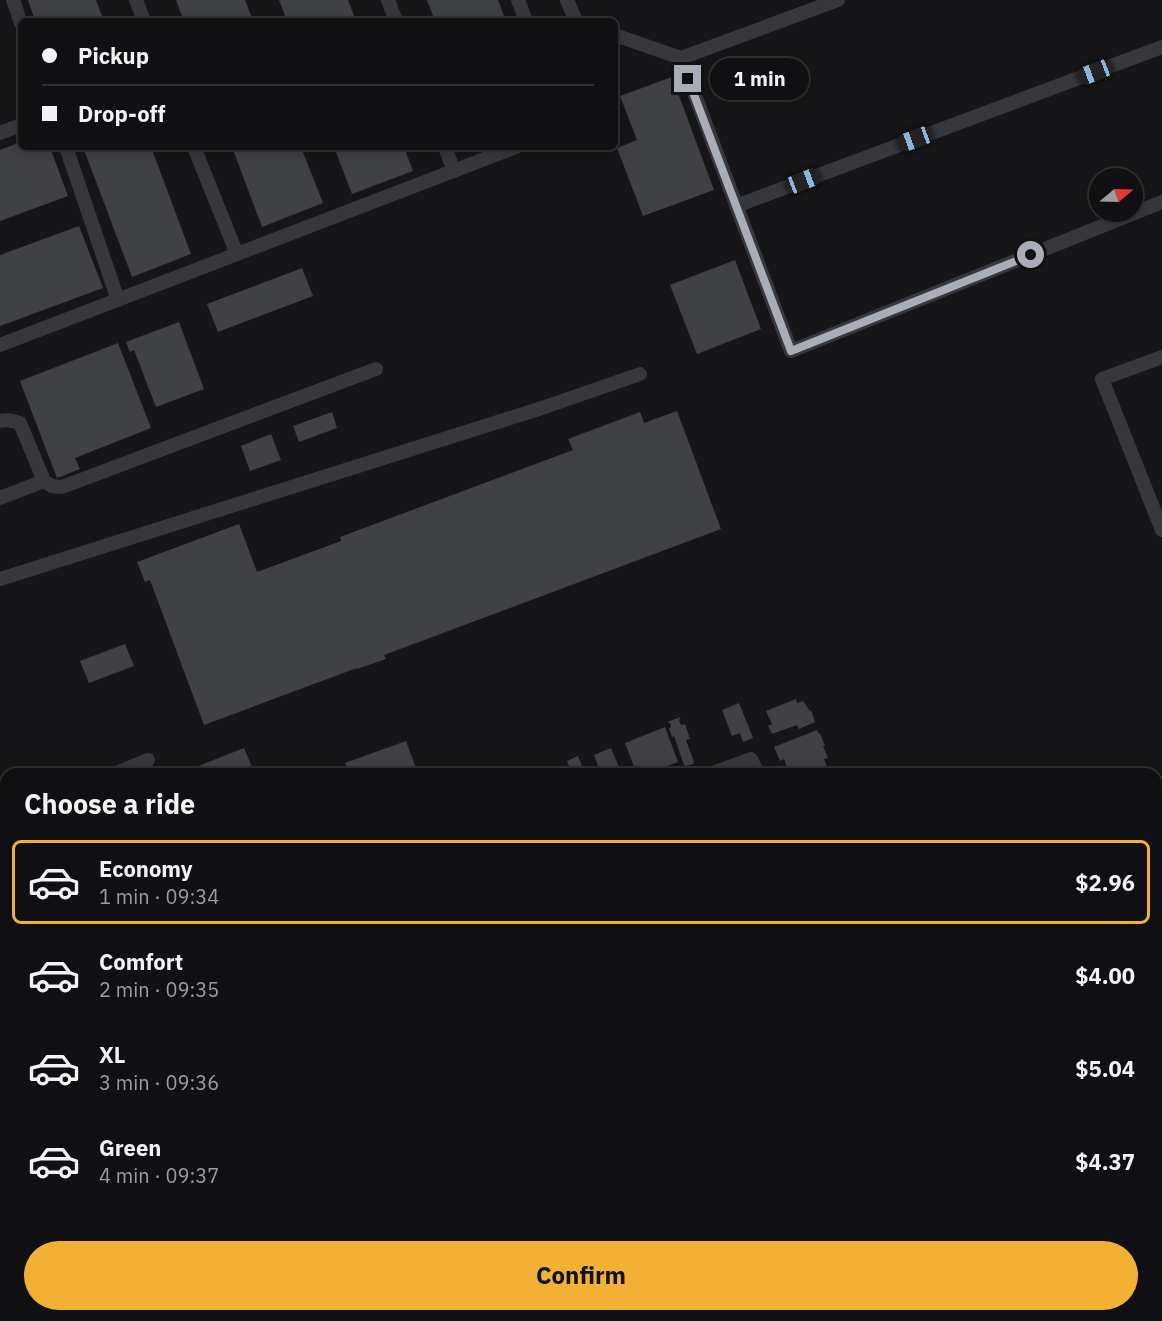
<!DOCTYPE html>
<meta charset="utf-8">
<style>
body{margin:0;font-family:"IBM Plex Sans",sans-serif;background:#1e1e20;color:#f1f3f6;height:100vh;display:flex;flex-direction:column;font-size:22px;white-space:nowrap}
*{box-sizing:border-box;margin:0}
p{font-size:20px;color:#9c9d9f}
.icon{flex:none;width:33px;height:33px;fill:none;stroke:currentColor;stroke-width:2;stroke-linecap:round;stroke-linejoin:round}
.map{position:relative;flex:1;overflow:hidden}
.drawer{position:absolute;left:0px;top:768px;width:1162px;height:554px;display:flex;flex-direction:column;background:#101012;border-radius:18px 18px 0 0;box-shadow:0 3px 15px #0003,0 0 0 2px #303032}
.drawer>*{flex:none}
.guide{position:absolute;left:18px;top:18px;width:600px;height:132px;border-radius:9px;box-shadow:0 3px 15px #0003,0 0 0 2px #303032;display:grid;align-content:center;height:132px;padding:0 24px;background:#101012}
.needle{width:39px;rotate:71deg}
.tools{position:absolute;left:1089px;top:168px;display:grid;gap:12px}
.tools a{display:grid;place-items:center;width:54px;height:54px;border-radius:50%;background:#101012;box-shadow:0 3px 15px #0003,0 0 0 2px #303032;font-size:30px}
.end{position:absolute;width:27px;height:27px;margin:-14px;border:8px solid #a8adb8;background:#111;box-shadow:0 0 0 3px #111}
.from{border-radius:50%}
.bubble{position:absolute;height:42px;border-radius:21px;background:#101012;box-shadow:0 3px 15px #0003,0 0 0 2px #303032;font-size:20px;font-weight:700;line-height:42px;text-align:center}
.car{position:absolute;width:18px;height:36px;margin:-18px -9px;border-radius:8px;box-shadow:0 0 4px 2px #0007;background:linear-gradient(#222 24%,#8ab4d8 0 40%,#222 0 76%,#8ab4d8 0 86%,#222 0)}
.guide b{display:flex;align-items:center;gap:21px;height:57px;font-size:22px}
.guide b+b{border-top:2px solid #303032}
.guide i{width:15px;height:15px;background:#f1f3f6}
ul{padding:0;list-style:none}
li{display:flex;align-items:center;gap:18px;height:84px;margin:0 12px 9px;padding:0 12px;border:3px solid transparent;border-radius:9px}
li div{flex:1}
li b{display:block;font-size:22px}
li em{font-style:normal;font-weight:700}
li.current{border-color:#f2b134}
li>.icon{width:54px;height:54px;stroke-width:1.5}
h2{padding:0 24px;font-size:27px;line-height:72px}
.primary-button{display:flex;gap:12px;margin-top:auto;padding:12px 24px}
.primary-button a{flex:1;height:69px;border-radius:36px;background:#f2b134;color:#111;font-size:24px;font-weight:700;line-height:69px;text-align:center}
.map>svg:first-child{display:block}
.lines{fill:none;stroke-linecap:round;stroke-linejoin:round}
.stream{stroke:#2c353c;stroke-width:8}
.building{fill:#404145}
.lane{stroke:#37383d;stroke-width:14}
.primary{stroke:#53555c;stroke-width:33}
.route{stroke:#a8adb8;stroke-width:8}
</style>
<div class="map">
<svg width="1162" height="1321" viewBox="0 0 1162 1321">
<rect width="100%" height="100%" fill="#161618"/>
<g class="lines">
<!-- stream -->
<g class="stream">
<path d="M0 1108H6"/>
<path d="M1038 1316 1051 1321"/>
</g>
</g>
<!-- building -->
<g class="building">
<path d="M28 0H96L104 21H35Z"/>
<path d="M176 0H245L253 21H184Z"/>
<path d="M279 0H348L356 21H287Z"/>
<path d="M427 0H498L506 21H435Z"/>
<path d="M672 77 714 190 643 216 617 148 637 140 620 96Z"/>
<path d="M21 142V147H50L68 196 0 221V150Z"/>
<path d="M83 147H151L191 254 132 277Z"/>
<path d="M232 147H301L323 203 262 227Z"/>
<path d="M334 147H404L413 171 352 194Z"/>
<path d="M79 226 103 288 0 326V255Z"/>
<path d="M735 260 761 329 697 354 670 285Z"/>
<path d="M302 268 313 296 218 332 207 304Z"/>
<path d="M179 322 204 389 156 407 134 350 130 352 126 342Z"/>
<path d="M118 343 151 428 75 458 80 469 57 478 20 381Z"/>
<path d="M677 411 721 529 384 655 386 659 357 669V668L204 725 150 580 145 582 137 562 239 524 257 572 341 541 340 537 573 450 568 439 640 412 644 423Z"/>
<path d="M332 412 337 428 299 442 293 426Z"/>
<path d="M271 434 281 460 250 471 241 446Z"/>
<path d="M125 644 134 666 89 683 80 661Z"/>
<path d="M796 699 797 703 803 701 810 711 811 710 815 722 799 729 797 725 772 734 768 726 772 724 766 711Z"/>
<path d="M739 703 753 738 743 742 740 733 732 736 722 710Z"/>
<path d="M681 717 679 720 681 725 685 724 690 739 686 740 694 762 693 764 686 766 684 765 674 736 672 737 669 728 671 727 670 723 667 722Z"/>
<path d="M665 727 678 762 645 774H637L625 743Z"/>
<path d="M817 730 819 734 820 733 825 746H823L828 758 824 759 830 774H790V772L789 773 784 759 780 761 774 747Z"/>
<path d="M406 741 418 774H349L345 763Z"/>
<path d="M244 748 255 774H178Z"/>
<path d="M611 748 622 774H601L594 755Z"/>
<path d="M578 756 585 774H551L569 766 567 761Z"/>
</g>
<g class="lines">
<!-- lane -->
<g class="lane">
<path d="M13 0 21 23"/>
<path d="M136 0 144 21"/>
<path d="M388 0 396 21"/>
<path d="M518 0 526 21"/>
<path d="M567 0 576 21"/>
<path d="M838 0 681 58 791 351 1162 202"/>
<path d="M615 35 681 58"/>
<path d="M0 133 21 125"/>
<path d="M66 147 118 300"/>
<path d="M194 147 237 254"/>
<path d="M445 147 454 171"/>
<path d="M736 206 1162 47"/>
<path d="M0 345 516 147"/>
<path d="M1162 357 1102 379 1162 530"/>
<path d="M0 421C7 419 13 421 20 423L44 481 52 486 62 487 376 369"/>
<path d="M0 498 44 481"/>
<path d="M0 579 542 408 640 374"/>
<path d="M114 774 148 760"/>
<path d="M710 774 751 759 758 774"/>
<path d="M1156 1036H1162"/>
<path d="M0 1256 6 1253"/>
<path d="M550 1316 552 1321"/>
<path d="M765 1316 767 1321"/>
</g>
<!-- primary -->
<g class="primary">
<path d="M0 823 6 838"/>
<path d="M0 939 6 957"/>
<path d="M130 1316 132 1321"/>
<path d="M202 1316 204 1321"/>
</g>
</g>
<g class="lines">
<!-- route -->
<path class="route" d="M688 79 791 351 1031 255"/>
</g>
</svg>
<div class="tools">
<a><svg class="needle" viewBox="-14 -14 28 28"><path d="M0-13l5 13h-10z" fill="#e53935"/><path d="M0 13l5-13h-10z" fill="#9c9d9f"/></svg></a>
</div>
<i class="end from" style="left:1031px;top:255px"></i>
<i class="end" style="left:688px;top:79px"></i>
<div class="bubble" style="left:710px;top:58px;width:99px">1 min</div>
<i class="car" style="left:1095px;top:72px;rotate:249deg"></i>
<i class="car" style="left:915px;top:139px;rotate:250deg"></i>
<i class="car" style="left:803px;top:181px;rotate:69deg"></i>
<div class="guide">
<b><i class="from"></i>Pickup</b>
<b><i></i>Drop-off</b>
</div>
<section class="drawer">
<h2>Choose a ride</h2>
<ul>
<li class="current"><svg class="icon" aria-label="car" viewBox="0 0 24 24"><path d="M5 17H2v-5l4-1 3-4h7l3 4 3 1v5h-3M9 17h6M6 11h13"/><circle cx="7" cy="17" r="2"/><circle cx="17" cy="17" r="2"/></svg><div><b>Economy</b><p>1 min · 09:34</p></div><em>$2.96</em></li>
<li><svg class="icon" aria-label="car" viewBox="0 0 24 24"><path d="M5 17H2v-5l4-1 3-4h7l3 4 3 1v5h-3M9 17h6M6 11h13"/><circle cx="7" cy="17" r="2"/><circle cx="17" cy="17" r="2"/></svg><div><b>Comfort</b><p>2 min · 09:35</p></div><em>$4.00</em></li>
<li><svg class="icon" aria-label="car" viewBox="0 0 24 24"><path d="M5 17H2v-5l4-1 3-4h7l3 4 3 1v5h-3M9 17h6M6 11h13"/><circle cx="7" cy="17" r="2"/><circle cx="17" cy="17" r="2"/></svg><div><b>XL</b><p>3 min · 09:36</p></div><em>$5.04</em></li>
<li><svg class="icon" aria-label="car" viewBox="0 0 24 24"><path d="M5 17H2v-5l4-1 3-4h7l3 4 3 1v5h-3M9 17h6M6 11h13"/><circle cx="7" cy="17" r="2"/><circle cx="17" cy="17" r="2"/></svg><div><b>Green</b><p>4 min · 09:37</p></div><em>$4.37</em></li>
</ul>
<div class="primary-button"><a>Confirm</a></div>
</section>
</div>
